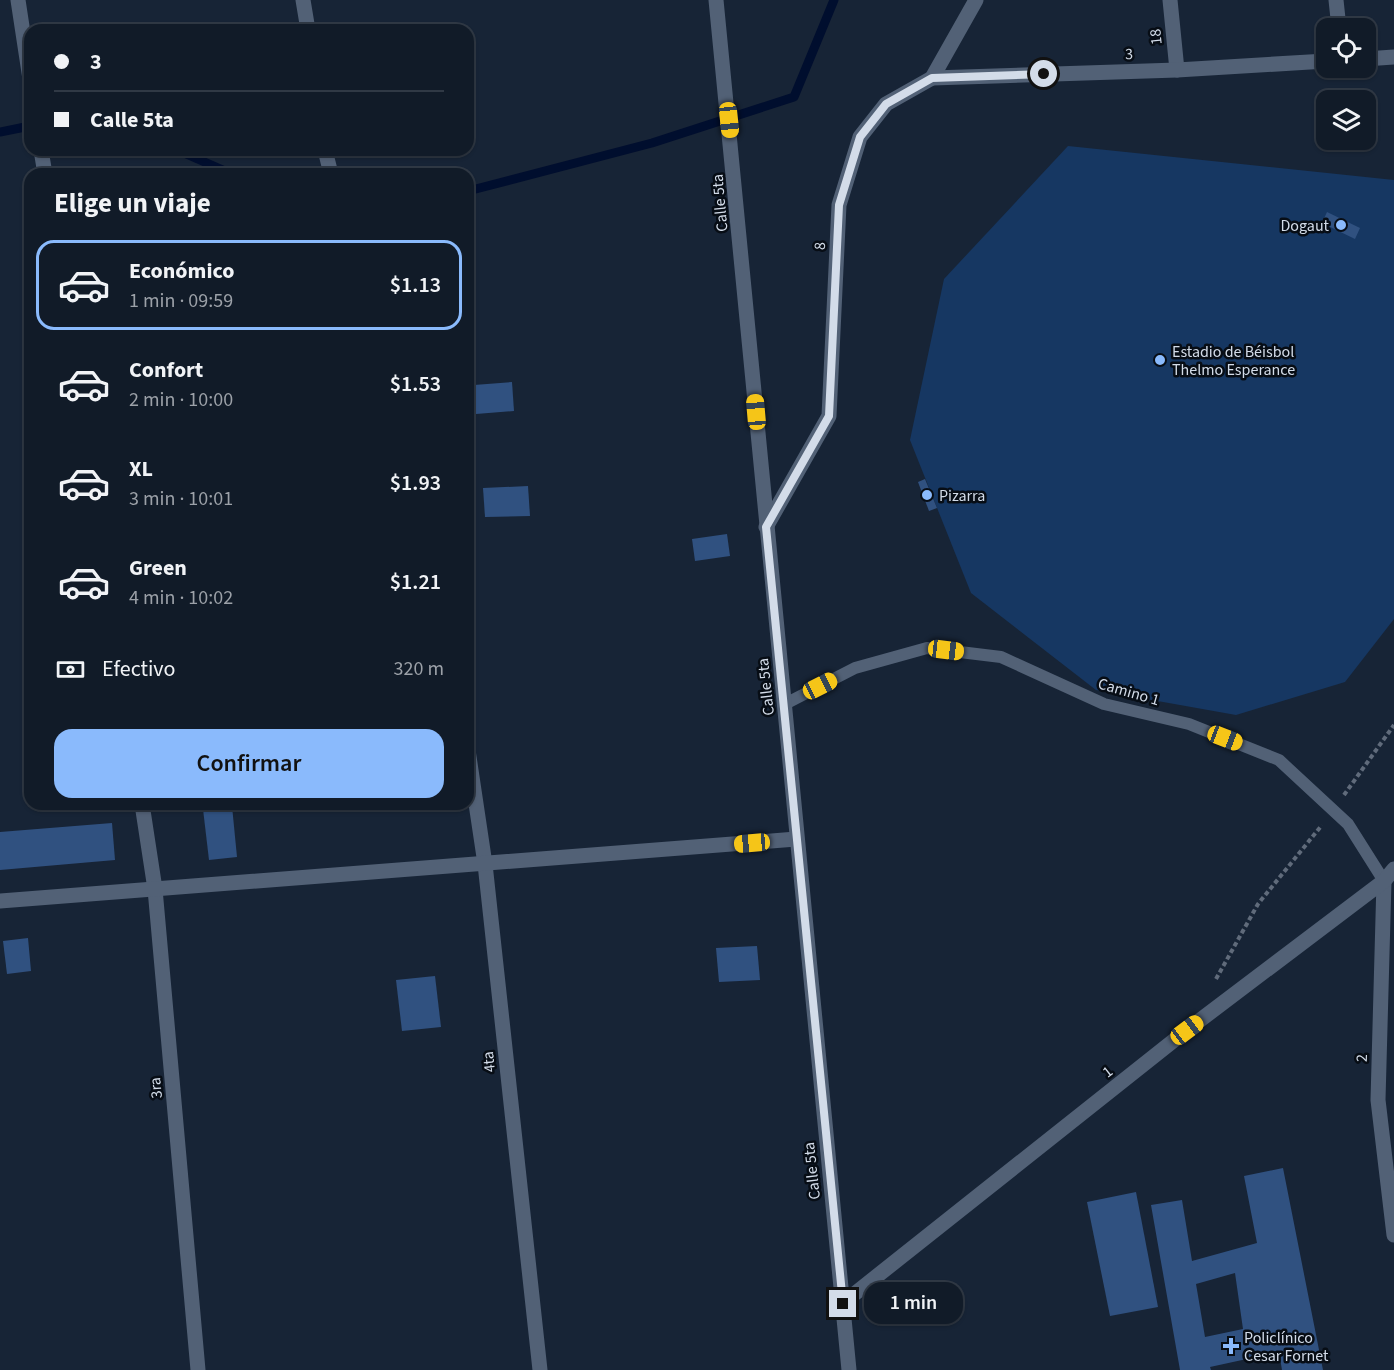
<!DOCTYPE html>
<html lang="es">
<meta charset="utf-8">
<style>
body{margin:0;font-family:"Source Sans 3",sans-serif;background:#1e2834;color:#f1f3f6;height:100vh;display:flex;flex-direction:column;font-size:22px;white-space:nowrap}
*{box-sizing:border-box;margin:0}
p{font-size:20px;color:#9ca1a8}
.icon{flex:none;width:33px;height:33px;fill:none;stroke:currentColor;stroke-width:2;stroke-linecap:round;stroke-linejoin:round}
.map{position:relative;flex:1;overflow:hidden}
.side{position:absolute;left:24px;top:168px;width:450px;height:642px;display:flex;flex-direction:column;background:#111b28;border-radius:18px;box-shadow:0 2px 4px #0004,0 0 0 2px #303945}
.side>*{flex:none}
.top-card{position:absolute;left:24px;top:24px;width:450px;height:132px;border-radius:18px;box-shadow:0 2px 4px #0004,0 0 0 2px #303945;display:grid;align-content:center;height:132px;padding:0 30px;background:#111b28}
.fabs{position:absolute;left:1316px;top:18px;display:grid;gap:12px}
.fabs a{display:grid;place-items:center;width:60px;height:60px;border-radius:12px;background:#111b28;box-shadow:0 2px 4px #0004,0 0 0 2px #303945;font-size:30px}
.end{position:absolute;width:27px;height:27px;margin:-14px;border:8px solid #d3dce9;background:#111;box-shadow:0 0 0 3px #111}
.from{border-radius:50%}
.bubble{position:absolute;height:42px;border-radius:18px;background:#111b28;box-shadow:0 2px 4px #0004,0 0 0 2px #303945;font-size:20px;font-weight:600;line-height:42px;text-align:center}
.car{position:absolute;width:18px;height:36px;margin:-18px -9px;border-radius:8px;box-shadow:0 0 4px 2px #0007;background:linear-gradient(#f5c518 24%,#345 0 40%,#f5c518 0 76%,#345 0 86%,#f5c518 0)}
.top-card b{display:flex;align-items:center;gap:21px;height:57px;font-size:22px}
.top-card b+b{border-top:2px solid #303945}
.top-card i{width:15px;height:15px;background:#f1f3f6}
ul{padding:0;list-style:none}
li{display:flex;align-items:center;gap:18px;height:90px;margin:0 12px 9px;padding:0 18px;border:3px solid transparent;border-radius:18px}
li div{flex:1}
li b{display:block;font-size:22px}
li em{font-style:normal;font-weight:600}
li.active{border-color:#8abafc}
li>.icon{width:54px;height:54px;stroke-width:1.5}
h2{padding:0 30px;font-size:27px;line-height:72px}
.pay{display:flex;align-items:center;gap:15px;height:66px;padding:0 30px;font-size:22px}
.pay p{margin-inline-start:auto}
.primary-button{display:flex;gap:12px;margin-top:auto;padding:12px 30px}
.primary-button a{flex:1;height:69px;border-radius:18px;background:#8abafc;color:#111;font-size:24px;font-weight:600;line-height:69px;text-align:center}
.map>svg:first-child{display:block}
.green{fill:#163762}
.lines{fill:none;stroke-linecap:round;stroke-linejoin:round}
.stream{stroke:#000e2e;stroke-width:9}
.building{fill:#305180;fill-rule:evenodd}
.path{stroke:#606b7b;stroke-width:4;stroke-dasharray:4.5 3;stroke-linecap:butt}
.service{stroke:#526176;stroke-width:12}
.minor{stroke:#526176;stroke-width:15}
.tertiary{stroke:#526176;stroke-width:15}
.route{stroke:#d3dce9;stroke-width:8}
.poi-dot{fill:#8abafc;stroke:#070d15;stroke-width:2}
.labels{text-anchor:middle;stroke-width:5;stroke-linejoin:round;paint-order:stroke}
.street-label{font-size:16px;fill:#d3dce9;stroke:#070d15}
.poi-label{font-size:16px;fill:#d3dce9;stroke:#070d15;text-anchor:start}
</style>
<div class="map">
<svg width="1394" height="1370" viewBox="0 0 1394 1370">
<rect width="100%" height="100%" fill="#172436"/>
<!-- green -->
<path class="green" d="M1068 146 1394 180V619L1345 682 1236 715 1096 690 971 593 910 440 944 279Z"/>
<g class="lines">
<!-- stream -->
<g class="stream">
<path d="M0 132 30 126"/>
<path d="M177 150 232 174"/>
<path d="M468 191 652 143 794 97 834 0"/>
</g>
</g>
<!-- building -->
<g class="building">
<path d="M1327 212 1360 228 1355 239 1322 223Z"/>
<path d="M512 382 514 411 476 414 474 385Z"/>
<path d="M925 479 937 508 929 511 918 482Z"/>
<path d="M528 486 530 516 485 517 483 488Z"/>
<path d="M727 534 730 556 695 561 692 539Z"/>
<path d="M232 806 237 857 209 860 203 809Z"/>
<path d="M112 823 115 860 0 870V832Z"/>
<path d="M28 938 31 971 7 974 3 941Z"/>
<path d="M757 946 760 980 719 982 716 948Z"/>
<path d="M435 976 441 1027 402 1031 396 980Z"/>
<path d="M1283 1168 1323 1370H1282L1279 1352 1210 1367 1211 1370H1180L1151 1205 1182 1200 1192 1261 1257 1243 1244 1176ZM1235 1273 1243 1329 1205 1337 1196 1284Z"/>
<path d="M1136 1192 1158 1307 1110 1316 1087 1202Z"/>
</g>
<g class="lines">
<!-- path -->
<g class="path">
<path d="M1344 795 1394 725"/>
<path d="M1216 979 1258 904 1322 825"/>
</g>
<!-- service -->
<path class="service" d="M785 704 855 668 927 648 1001 657 1104 704 1189 724 1279 760 1348 824 1384 881"/>
<!-- minor -->
<g class="minor">
<path d="M18 0 30 79"/>
<path d="M303 0 308 30"/>
<path d="M1170 0 1177 70"/>
<path d="M1336 0 1339 28"/>
<path d="M1365 59 1394 57"/>
<path d="M932 78 1177 70 1326 61"/>
<path d="M41 150 45 174"/>
<path d="M325 150 331 174"/>
<path d="M766 527 829 416 839 205 860 137 886 104 932 78 976 0"/>
<path d="M468 750 485 864 540 1370"/>
<path d="M142 804 155 889 198 1370"/>
<path d="M1384 881 1378 1100 1394 1235"/>
<path d="M0 901 796 839"/>
<path d="M843 1303 1187 1030 1384 881 1394 869"/>
</g>
<!-- tertiary -->
<path class="tertiary" d="M716 0 849 1370"/>
</g>
<g class="lines">
<!-- route -->
<path class="route" d="M843 1304 766 527 829 416 839 205 860 137 886 104 932 78 1044 74"/>
</g>
<!-- markers -->
<g class="poi-dot">
<circle cx="1341" cy="225" r="6"/>
<circle cx="1160" cy="360" r="6"/>
<circle cx="927" cy="495" r="6"/>
<path d="M1228 1337h6v6h6v6h-6v6h-6v-6h-6v-6h6z"/>
</g>
<g class="labels">
<!-- street labels -->
<g class="street-label">
<text transform="translate(1155 37) rotate(-96)" y="6">18</text>
<text transform="translate(1129 53) rotate(-2)" y="6">3</text>
<text transform="translate(719 203) rotate(-95)" y="6">Calle 5ta</text>
<text transform="translate(819 246) rotate(-87)" y="6">8</text>
<text transform="translate(765 687) rotate(-96)" y="6">Calle 5ta</text>
<text transform="translate(1129 691) rotate(16)" y="6">Camino 1</text>
<text transform="translate(1361 1058) rotate(-88)" y="6">2</text>
<text transform="translate(488 1062) rotate(-96)" y="6">4ta</text>
<text transform="translate(1107 1071) rotate(-38)" y="6">1</text>
<text transform="translate(155 1088) rotate(-95)" y="6">3ra</text>
<text transform="translate(811 1171) rotate(-96)" y="6">Calle 5ta</text>
</g>
<!-- poi labels -->
<g class="poi-label">
<text x="1329" y="231" text-anchor="end">Dogaut</text>
<text x="1172" y="357">Estadio de Béisbol<tspan x="1172" dy="18">Thelmo Esperance</tspan></text>
<text x="939" y="501">Pizarra</text>
<text x="1244" y="1343">Policlínico<tspan x="1244" dy="18">Cesar Fornet</tspan></text>
</g>
</g>
</svg>
<div class="fabs">
<a><svg class="icon" aria-label="locate" viewBox="0 0 24 24"><circle cx="12" cy="12" r="6"/><path d="M12 2v4M12 18v4M2 12h4M18 12h4"/></svg></a>
<a><svg class="icon" aria-label="layers" viewBox="0 0 24 24"><path d="M12 4l9 5-9 5-9-5zM3 14l9 5 9-5"/></svg></a>
</div>
<i class="end from" style="left:1044px;top:74px"></i>
<i class="end" style="left:843px;top:1304px"></i>
<div class="bubble" style="left:864px;top:1282px;width:99px">1 min</div>
<i class="car" style="left:729px;top:120px;rotate:174deg"></i>
<i class="car" style="left:756px;top:412px;rotate:355deg"></i>
<i class="car" style="left:946px;top:650px;rotate:97deg"></i>
<i class="car" style="left:820px;top:686px;rotate:63deg"></i>
<i class="car" style="left:1225px;top:738px;rotate:111deg"></i>
<i class="car" style="left:752px;top:843px;rotate:265deg"></i>
<i class="car" style="left:1187px;top:1030px;rotate:53deg"></i>
<div class="top-card">
<b><i class="from"></i>3</b>
<b><i></i>Calle 5ta</b>
</div>
<section class="side">
<h2>Elige un viaje</h2>
<ul>
<li class="active"><svg class="icon" aria-label="car" viewBox="0 0 24 24"><path d="M5 17H2v-5l4-1 3-4h7l3 4 3 1v5h-3M9 17h6M6 11h13"/><circle cx="7" cy="17" r="2"/><circle cx="17" cy="17" r="2"/></svg><div><b>Económico</b><p>1 min · 09:59</p></div><em>$1.13</em></li>
<li><svg class="icon" aria-label="car" viewBox="0 0 24 24"><path d="M5 17H2v-5l4-1 3-4h7l3 4 3 1v5h-3M9 17h6M6 11h13"/><circle cx="7" cy="17" r="2"/><circle cx="17" cy="17" r="2"/></svg><div><b>Confort</b><p>2 min · 10:00</p></div><em>$1.53</em></li>
<li><svg class="icon" aria-label="car" viewBox="0 0 24 24"><path d="M5 17H2v-5l4-1 3-4h7l3 4 3 1v5h-3M9 17h6M6 11h13"/><circle cx="7" cy="17" r="2"/><circle cx="17" cy="17" r="2"/></svg><div><b>XL</b><p>3 min · 10:01</p></div><em>$1.93</em></li>
<li><svg class="icon" aria-label="car" viewBox="0 0 24 24"><path d="M5 17H2v-5l4-1 3-4h7l3 4 3 1v5h-3M9 17h6M6 11h13"/><circle cx="7" cy="17" r="2"/><circle cx="17" cy="17" r="2"/></svg><div><b>Green</b><p>4 min · 10:02</p></div><em>$1.21</em></li>
</ul>
<div class="pay"><svg class="icon" aria-label="cash" viewBox="0 0 24 24"><path d="M3 7h18v10H3z"/><circle cx="12" cy="12" r="2"/></svg>Efectivo<p>320 m</p></div>
<div class="primary-button"><a>Confirmar</a></div>
</section>
</div>
